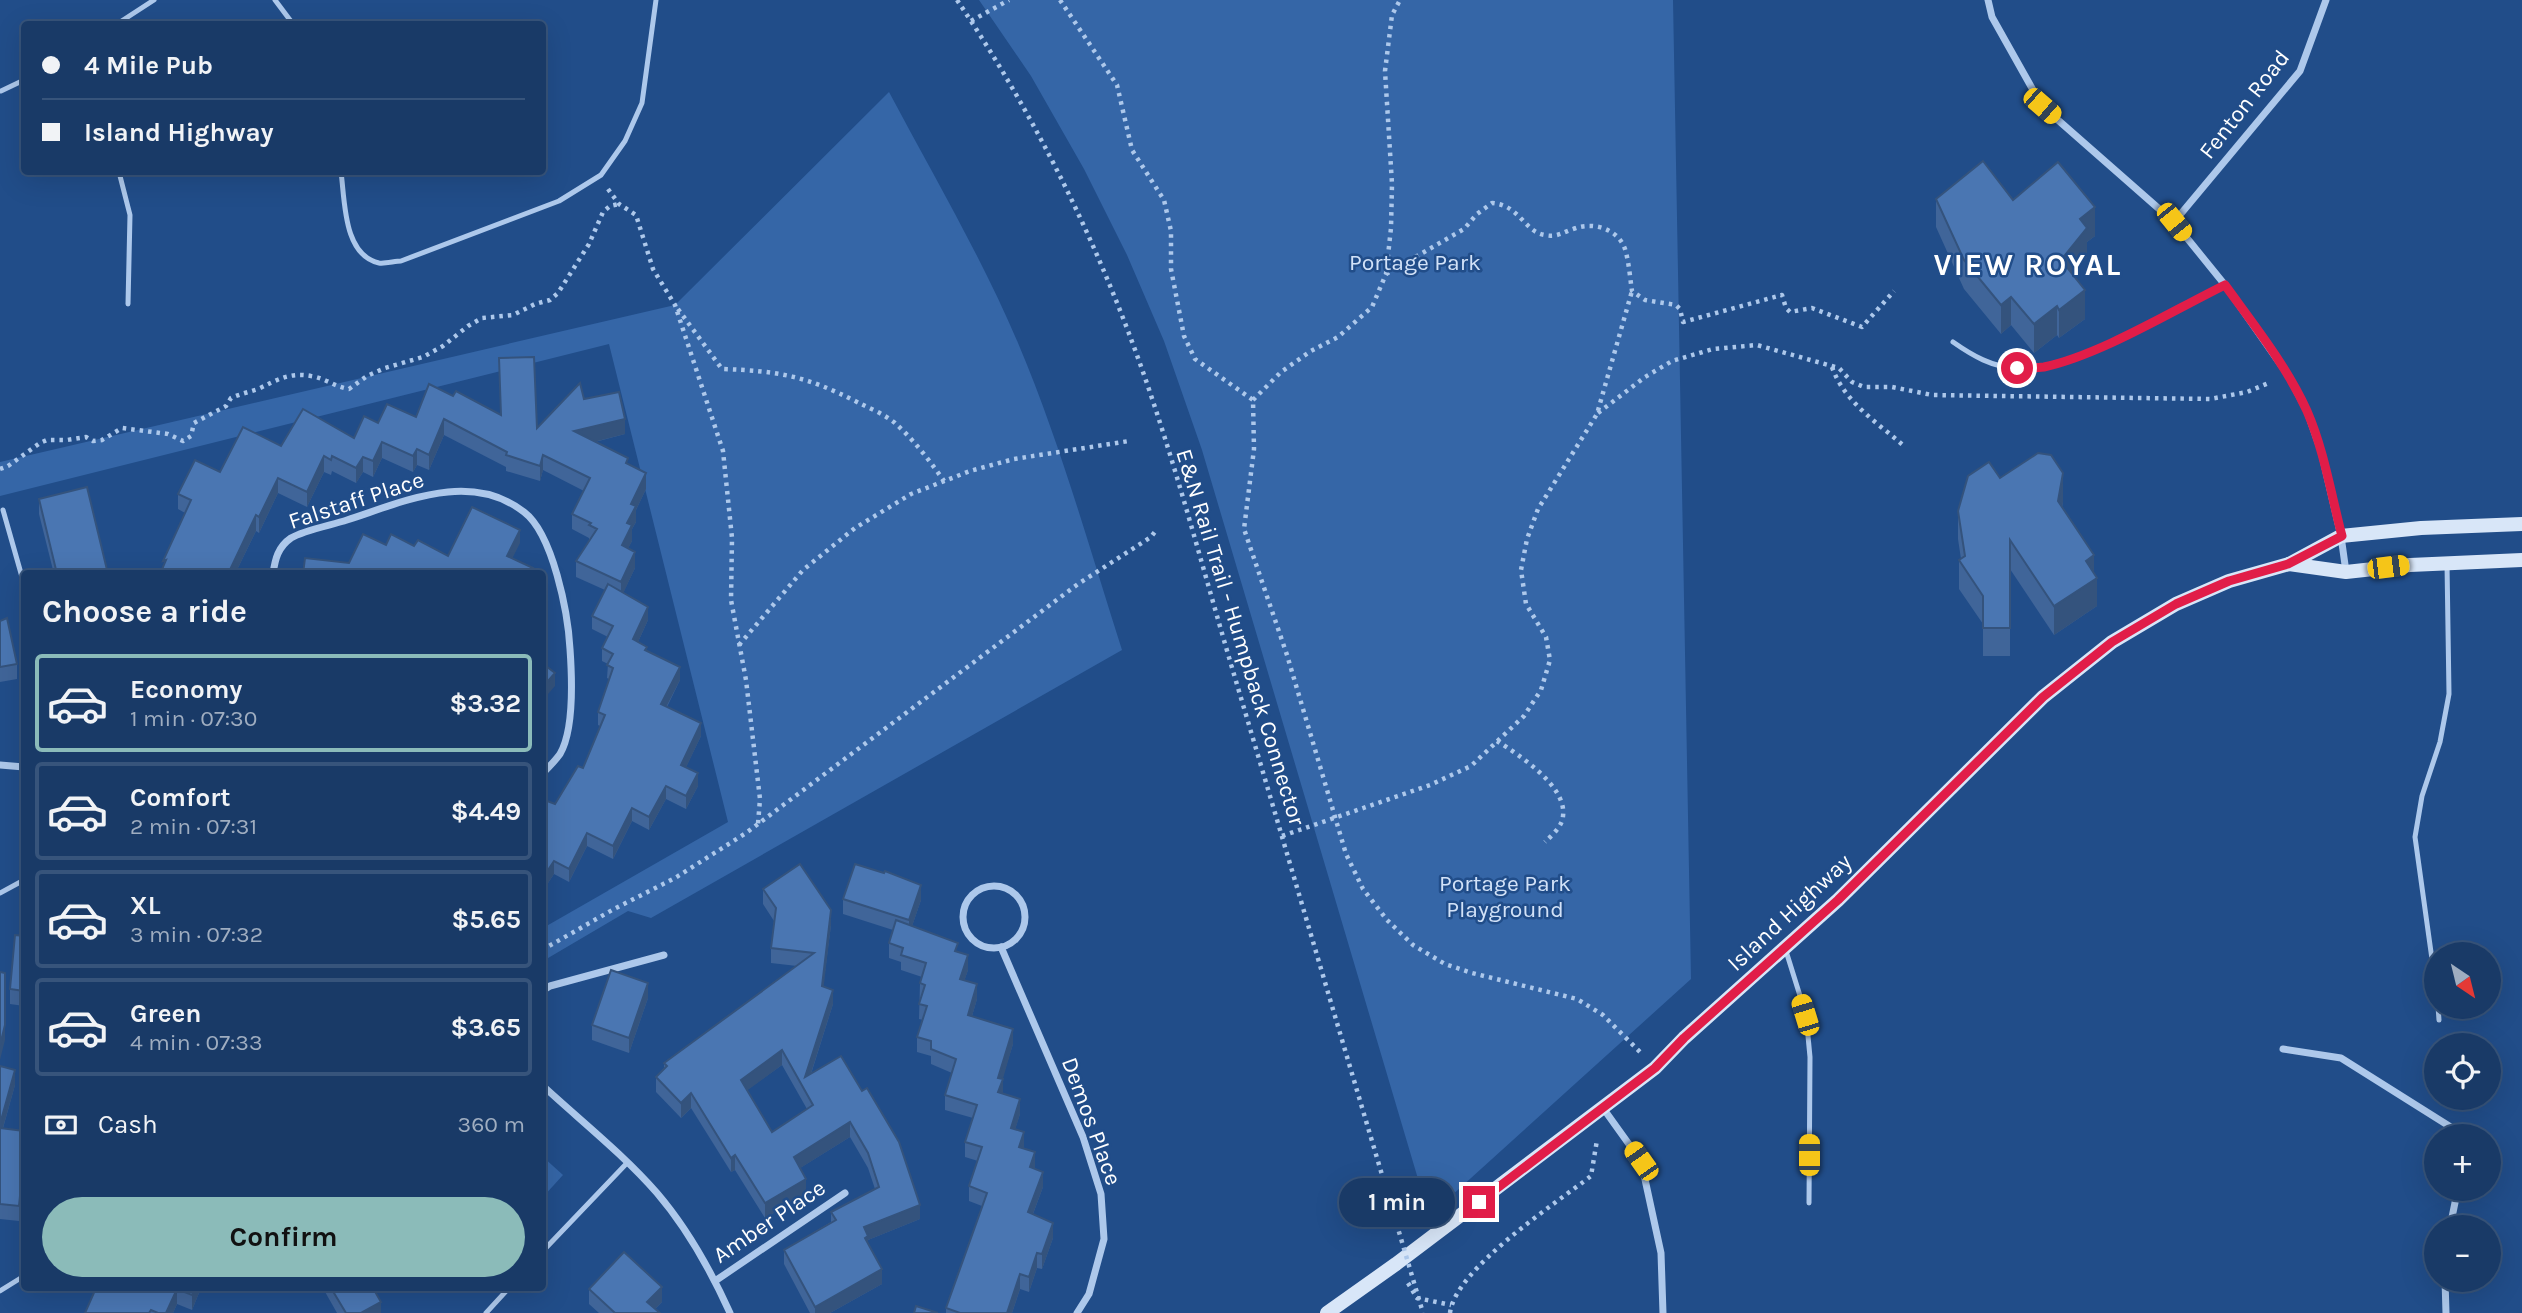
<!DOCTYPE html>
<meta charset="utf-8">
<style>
body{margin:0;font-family:Karla,sans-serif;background:#264570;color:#f1f3f6;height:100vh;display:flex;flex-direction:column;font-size:26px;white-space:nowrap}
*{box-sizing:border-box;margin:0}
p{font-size:23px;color:#9fadc0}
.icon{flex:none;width:38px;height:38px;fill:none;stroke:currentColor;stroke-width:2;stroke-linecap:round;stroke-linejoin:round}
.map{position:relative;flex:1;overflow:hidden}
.drawer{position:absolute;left:21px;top:570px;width:525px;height:721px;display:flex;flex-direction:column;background:#193a67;border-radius:7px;box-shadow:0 7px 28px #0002,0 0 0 2px #37547b}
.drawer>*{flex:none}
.top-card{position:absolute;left:21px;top:21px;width:525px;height:154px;border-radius:7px;box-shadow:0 7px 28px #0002,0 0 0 2px #37547b;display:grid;align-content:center;height:154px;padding:0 21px;background:#193a67}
.needle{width:46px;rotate:145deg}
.fabs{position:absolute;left:2424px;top:942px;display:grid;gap:14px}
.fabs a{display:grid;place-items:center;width:77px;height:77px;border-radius:50%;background:#193a67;box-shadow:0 7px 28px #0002,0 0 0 2px #37547b;font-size:35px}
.end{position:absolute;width:32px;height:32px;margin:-16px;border:9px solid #e11d48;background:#fff;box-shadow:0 0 0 4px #fff}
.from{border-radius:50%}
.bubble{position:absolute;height:49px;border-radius:24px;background:#193a67;box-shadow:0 7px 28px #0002,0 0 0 2px #37547b;font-size:23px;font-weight:700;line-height:49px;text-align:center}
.car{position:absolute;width:21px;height:42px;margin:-21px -10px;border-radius:9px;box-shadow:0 0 5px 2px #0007;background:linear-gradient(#f5c518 24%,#345 0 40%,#f5c518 0 76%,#345 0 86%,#f5c518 0)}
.top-card b{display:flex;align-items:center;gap:24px;height:66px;font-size:26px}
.top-card b+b{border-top:2px solid #37547b}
.top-card i{width:18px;height:18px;background:#f1f3f6}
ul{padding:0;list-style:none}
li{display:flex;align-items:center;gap:21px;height:98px;margin:0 14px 10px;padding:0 7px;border:4px solid #37547b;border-radius:7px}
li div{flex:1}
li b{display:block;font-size:26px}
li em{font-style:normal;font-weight:700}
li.current{border-color:#8bbbb9}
li>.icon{width:63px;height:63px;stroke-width:1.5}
h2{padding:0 21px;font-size:32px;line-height:84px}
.pay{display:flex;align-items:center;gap:18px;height:77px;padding:0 21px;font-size:26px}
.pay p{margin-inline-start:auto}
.primary-button{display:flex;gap:14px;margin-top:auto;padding:14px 21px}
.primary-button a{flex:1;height:80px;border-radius:42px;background:#8bbbb9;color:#111;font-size:28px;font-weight:700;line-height:80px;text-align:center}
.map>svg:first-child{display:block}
.green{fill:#3566a7}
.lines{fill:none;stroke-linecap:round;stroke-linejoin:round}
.path{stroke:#adc8eb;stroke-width:4.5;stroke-dasharray:3.5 5;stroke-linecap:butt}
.service{stroke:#adc8eb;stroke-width:5}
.minor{stroke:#adc8eb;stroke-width:7}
.secondary{stroke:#d8e6f8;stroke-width:14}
.path-bridge{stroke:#adc8eb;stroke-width:4.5;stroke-dasharray:3.5 5;stroke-linecap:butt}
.wall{fill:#406599;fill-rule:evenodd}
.shaded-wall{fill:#34537d}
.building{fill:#4a76b2;stroke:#34537d;stroke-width:2;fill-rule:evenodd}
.route{stroke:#e11d48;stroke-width:9}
.labels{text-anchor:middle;stroke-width:5;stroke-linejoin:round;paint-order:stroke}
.street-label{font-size:23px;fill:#fff;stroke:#214d89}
.park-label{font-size:23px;fill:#d2e2f8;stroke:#214d89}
.district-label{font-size:30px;font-weight:bold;letter-spacing:2px;fill:#fff;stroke:#214d89}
</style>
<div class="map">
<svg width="2522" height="1313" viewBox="0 0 2522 1313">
<rect width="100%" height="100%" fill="#214d89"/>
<!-- green -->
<g class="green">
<path d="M979 0H1673L1691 979 1429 1216 1202 450 1164 341 1127 255 1084 169 1031 76Z"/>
<path d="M889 92C933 175 981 256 1018 343 1060 442 1089 547 1122 650L651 918 628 911 543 961V928L728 822 609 344 0 496V462L675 305Z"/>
<path d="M542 1156 563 1175 543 1197 542 1196Z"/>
</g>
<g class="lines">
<!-- path -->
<g class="path">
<path d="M957 0C1030 108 1089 225 1134 347 1173 453 1201 563 1233 671 1287 853 1340 1034 1394 1215"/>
<path d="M1060 0 1117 85 1132 150 1164 200 1171 231V269L1184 336 1195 359 1253 400 1254 449 1244 529 1287 655 1346 854 1363 889 1387 920 1413 945 1445 964 1472 973 1577 999 1603 1015 1640 1052"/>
<path d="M971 21 1009 0"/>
<path d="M608 189 619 204 636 215 653 269 675 305 723 451 732 538 731 600 746 680 760 799 758 824"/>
<path d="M1386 274 1464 229 1477 214 1492 203C1520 205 1524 232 1545 235 1557 238 1565 231 1576 228 1594 222 1618 229 1625 249 1629 262 1630 278 1632 291L1645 300 1676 305 1680 309 1683 322 1782 295 1786 308 1790 312 1812 308 1862 327 1894 291"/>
<path d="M678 309 722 369C779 371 806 376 857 402 869 408 884 414 895 423 913 439 930 461 944 481"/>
<path d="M1832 367C1844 402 1878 423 1904 446"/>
<path d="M1253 400 1281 372 1311 351 1338 337 1372 307 1386 274 1391 228 1392 184 1385 71 1392 15 1400 0"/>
<path d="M1598 413 1645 377 1672 361 1713 349 1757 345 1839 368 1852 382 1864 387H1892L1932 395 2210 399 2247 392 2271 382"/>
<path d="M0 469 8 466 40 443 47 440H67L86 437 93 441 102 440 122 428 168 434 183 441 191 436 194 423 226 406 231 398C240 394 249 392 258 389 277 380 289 372 311 376 325 378 335 387 349 389L367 376 385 368 423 357 443 346 468 326 482 318 513 315 535 304 550 300 558 293 589 244 603 212 610 206 619 204"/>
<path d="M739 645 803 570 855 528 911 494 970 471 1014 459 1129 441"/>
<path d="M1497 741C1519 755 1567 786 1563 816 1562 827 1552 835 1545 842"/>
<path d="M1282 836 1430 785 1471 766 1524 716 1541 690 1550 660 1546 637 1526 604 1521 570 1527 539 1538 509 1597 414 1632 291"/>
<path d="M542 950 614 909 675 878 746 833 1078 584 1151 537 1157 529"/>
<path d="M1408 1283 1417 1298 1451 1305"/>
<path d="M1450 1313C1455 1269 1555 1204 1591 1176L1597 1140"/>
</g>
<!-- service -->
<g class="service">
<path d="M275 0 293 24"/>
<path d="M117 24 154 0"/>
<path d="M1 91 24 80"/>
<path d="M119 172 130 215 128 304"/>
<path d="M341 172C345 200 343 255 379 263 385 264 395 261 401 261L559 201 601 175 625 141 642 103 656 0"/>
<path d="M1953 342C1973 356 1992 367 2016 368 2071 372 2174 310 2225 285"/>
<path d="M3 510 24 584"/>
<path d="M0 893 24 880"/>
<path d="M1786 951 1806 1015 1810 1057 1809 1203"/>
<path d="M2436 988 2415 837 2422 796 2440 742 2449 694 2447 564"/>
<path d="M2438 1006 2439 1020"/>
<path d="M542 1252 627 1163"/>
<path d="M0 1291 24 1276"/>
<path d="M486 1313 509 1288"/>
</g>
<!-- minor -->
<g class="minor">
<path d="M1988 0 1992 17 2042 106 2174 222 2225 285 2288 375 2307 411 2321 451 2341 536 2346 572"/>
<path d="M2174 222 2300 71 2326 0"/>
<path d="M273 574C275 559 278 547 291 538 304 530 332 525 347 520 403 502 470 470 524 512 553 534 568 613 570 649 572 677 574 730 560 754 555 761 548 768 542 774"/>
<path d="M0 765 24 767"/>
<circle cx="994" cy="917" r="31"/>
<path d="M1001 947 1083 1137 1101 1194 1104 1239 1089 1294 1077 1313"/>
<path d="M542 991 550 986 664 955"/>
<path d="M2283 1049 2341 1058 2465 1136"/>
<path d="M542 1085C581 1121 623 1154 657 1193 687 1228 711 1271 730 1313"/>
<path d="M1603 1108 1641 1161 1661 1253 1663 1313"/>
<path d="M2450 1227 2458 1188"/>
<path d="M2445 1279 2446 1313"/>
<path d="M715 1281 845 1193"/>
</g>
<!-- secondary -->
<g class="secondary">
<path d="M2289 564 2346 572 2410 565 2522 560"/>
<path d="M1327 1313 1396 1264 1655 1068 1684 1038 1838 900 2043 697 2112 642 2176 604 2229 581 2289 564 2341 536 2421 528 2522 524"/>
</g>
<!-- path-bridge -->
<path class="path-bridge" d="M1394 1215 1423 1313"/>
</g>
<!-- wall -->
<g class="wall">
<path d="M1936 199 2013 200 2095 236 2087 242V257L2073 275 2085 319 2059 338 2057 335 2034 353 2011 325 2001 334 1964 289 1936 227Z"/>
<path d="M499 358 537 428 584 399 625 434 595 442 628 464 646 489 636 510V522L632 529V541L628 548 635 568 623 593 648 620 638 642 680 680 667 707 701 736 686 767 698 786 686 809 666 799 649 830 632 821 613 859 587 846 569 882 554 874 542 892V799L555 804 583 768 600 726 598 725V712L609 679 607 678 608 664 602 661V648L608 637 592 629V616L605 590 576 577V561L589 541V538L572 529V514L584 491 543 470 540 481 506 471V467L444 435 429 470 417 465 413 472 382 458 373 477 363 472 356 483 332 471 331 475 324 472 307 507 278 493 259 533 256 531 235 574H160L185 513 178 509V494L220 472 281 446 354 438 378 423 416 417 453 396 501 415Z"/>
<path d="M2000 478 2063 502 2062 508 2094 573 2097 606 2054 635 2010 569V656H1983V624L1959 589V560L1961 559 1958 539V511Z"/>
<path d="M39 499 108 574H54L39 514Z"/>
<path d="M0 621 17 664V679L0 682Z"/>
<path d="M763 889 831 925 823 987 833 1004 811 1074 841 1056 920 1219 868 1240V1244L882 1284 830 1313H810L784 1264V1250L831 1222V1212L875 1189 868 1168 850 1137 800 1168 806 1194 765 1218 735 1170 731 1172 691 1108 681 1118 656 1092V1077L664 1068V1063L797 966 771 963V948L774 921 763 904ZM782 1065 807 1109 772 1132 747 1090Z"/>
<path d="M843 899 921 900 912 926 958 952 968 970 964 981 977 999 972 1016 1013 1044 1002 1079 1003 1093 1020 1114 1015 1129 1024 1147 1023 1149 1035 1167 1034 1169 1043 1187 1033 1214 1053 1238 1042 1269 1037 1268 1029 1292 1020 1289 1012 1313H946V1308L982 1206 969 1201V1186L978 1161 965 1157V1142L973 1118 945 1110V1095L952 1073 931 1064V1056L917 1052V1037L923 1020 919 1019 920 983 922 977 901 970V962L889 958V943L893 930 843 914Z"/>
<path d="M24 936V1006L10 1004V989Z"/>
<path d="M648 998 629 1053 592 1040V1025Z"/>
<path d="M0 1066 15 1085 3 1128 24 1131V1202L21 1201 19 1221 0 1219Z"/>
<path d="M115 1288H201L192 1310 177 1304 173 1313H85L114 1291Z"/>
<path d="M324 1288H373L381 1313H337L324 1290Z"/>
<path d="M589 1289 662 1302 655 1309 660 1313H599L589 1304Z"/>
</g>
<!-- shaded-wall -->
<g class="shaded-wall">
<path d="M2095 207V236L2087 242V257L2061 289V260L2080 219Z"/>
<path d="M2085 290V319L2059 338V310Z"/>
<path d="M2011 297V325L2001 334V305Z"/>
<path d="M2057 306V335L2034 353V324Z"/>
<path d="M444 419V435L429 470V455Z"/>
<path d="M625 419V434L574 447V431Z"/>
<path d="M382 442V458L373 477V461Z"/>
<path d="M417 449V465L413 472V456Z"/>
<path d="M543 455V470L540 481V466Z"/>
<path d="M324 456V472L307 507V492Z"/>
<path d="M363 457V472L356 483V468Z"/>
<path d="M646 473V489L636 510V522L632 529V541L622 561V545L631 504Z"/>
<path d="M2063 473V502L2058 530V501Z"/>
<path d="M278 478V493L259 533V517Z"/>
<path d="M256 515V531L235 574H228Z"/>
<path d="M520 530V543L507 569V556Z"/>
<path d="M635 552V568L621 598V582Z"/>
<path d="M2094 555V579L2097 578V606L2054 635V606L2086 561Z"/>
<path d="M648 607V620L633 653V639Z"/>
<path d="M680 667V680L661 717V704Z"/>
<path d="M555 673V686L542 701V688Z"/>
<path d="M701 723V736L681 778V765Z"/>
<path d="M698 773V786L686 809V796Z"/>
<path d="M666 786V799L649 830V817Z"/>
<path d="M632 808V821L613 859V846Z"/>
<path d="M587 833V846L569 882V869Z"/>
<path d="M554 861V874L542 892V879Z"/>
<path d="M921 885V900L909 935V920Z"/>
<path d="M831 910V925L822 1001V986Z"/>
<path d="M968 955V970L960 994V979Z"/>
<path d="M648 983V998L629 1053V1038Z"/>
<path d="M977 984V999L968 1030V1015Z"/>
<path d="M833 990V1004L805 1092V1077Z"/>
<path d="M5 1025V1040L0 1060V1045Z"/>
<path d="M1013 1029V1044L1002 1082 1003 1079V1094L998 1107V1078Z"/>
<path d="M782 1050V1065L741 1095V1080Z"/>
<path d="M15 1070V1085L0 1138V1124Z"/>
<path d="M691 1093V1108L681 1118V1103Z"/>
<path d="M1020 1099V1114L1011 1143V1128Z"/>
<path d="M850 1122V1137L794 1172V1157Z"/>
<path d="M1024 1132V1147L1019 1162V1147Z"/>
<path d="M1035 1152V1167L1030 1182V1167Z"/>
<path d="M735 1155V1170L731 1172V1158Z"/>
<path d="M1043 1172V1187L1028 1227V1212Z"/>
<path d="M806 1179V1194L765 1218V1203Z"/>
<path d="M21 1186V1201L19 1221V1206Z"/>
<path d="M920 1205V1219L868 1240V1251L864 1227Z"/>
<path d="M1053 1223V1238L1042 1269V1254Z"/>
<path d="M1037 1253V1268L1029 1292V1277Z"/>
<path d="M882 1269V1284L830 1313H815V1307Z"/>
<path d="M1020 1274V1289L1012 1313H1007Z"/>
<path d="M662 1287V1302L651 1313 647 1302Z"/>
<path d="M195 1288H201L192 1310V1295Z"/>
<path d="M177 1289V1304L173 1313H166Z"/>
<path d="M381 1302V1313H361Z"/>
</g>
<!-- building -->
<g class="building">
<path d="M1983 161 2013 200 2058 162 2095 207 2080 219 2087 228 2061 260 2085 290 2059 310 2057 306 2034 324 2011 297 2001 305 1964 260 1936 199Z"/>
<path d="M534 357 537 428 580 383 584 399 619 392 625 419 574 431 628 458 626 463 646 473 631 504 636 506 627 523 632 525 622 545 635 552 621 582 576 561 597 529 589 525 591 523 572 514 590 478 543 455 540 466 506 455 507 452 444 419 429 455 417 449 413 456 382 442 373 461 363 457 356 468 332 456 331 460 324 456 307 492 278 478 259 517 256 515 228 574H160L166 560 163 561 191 500 178 494 195 460 220 472 243 427 281 446 303 409 354 438 364 416 378 423 387 404 416 417 429 384 453 396 456 391 501 415 499 358Z"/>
<path d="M2038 453 2051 455 2063 473 2058 501 2094 555 2086 561 2097 578 2054 606 2010 540V628H1983V596L1959 560 1965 556 1958 511 1968 476 1989 462 2000 478Z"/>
<path d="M87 487 108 574H57L39 499Z"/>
<path d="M472 507 520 530 507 556 533 568 529 574H303L305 558 349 563 363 534 386 545 391 534 414 546 418 540 448 556Z"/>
<path d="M608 584 648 607 633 639 647 647 645 650 680 667 661 704 701 723 681 765 698 773 686 796 666 786 649 817 632 808 613 846 587 833 569 869 554 861 542 879V799L555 804 578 766 583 768 605 715 598 712 613 668 607 665 613 654 602 648 613 626 592 616Z"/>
<path d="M7 618 17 664 0 667V621Z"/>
<path d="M542 663 555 673 542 688Z"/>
<path d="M800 864 831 910 822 986 833 990 805 1077 841 1056 862 1091 867 1088 899 1142 920 1205 864 1227 868 1236 865 1238 882 1269 815 1307 784 1250 836 1220 831 1212 879 1187 868 1153 850 1122 794 1157 806 1179 765 1203 735 1155 731 1158 691 1093 681 1103 656 1077 667 1066 664 1063 814 953 771 948 776 908 763 889ZM782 1050 813 1105 772 1132 741 1080Z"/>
<path d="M855 864 884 873 885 871 921 885 909 920 843 899Z"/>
<path d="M896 920 958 943 955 951 968 955 960 979 977 984 968 1015 1013 1029 998 1078 1003 1079 998 1092 1020 1099 1011 1128 1024 1132 1019 1147 1035 1152 1030 1167 1043 1172 1028 1212 1053 1223 1042 1254 1037 1253 1029 1277 1020 1274 1007 1313H960L946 1308 987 1193 969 1186 982 1147 965 1142 977 1105 945 1095 956 1059 931 1049V1041L917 1037 927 1006 919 1004 925 985 920 983 926 963 901 955 903 948 889 943Z"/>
<path d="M15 935 24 936V991L10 989Z"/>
<path d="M611 970 648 983 629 1038 592 1025Z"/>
<path d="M0 972 5 973V1025L0 1045Z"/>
<path d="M0 1066 15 1070 0 1124Z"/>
<path d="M0 1128 24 1131V1187L21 1186 19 1206 0 1204Z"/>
<path d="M624 1252 662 1287 647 1302 660 1313H615L589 1289Z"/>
<path d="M96 1288H107L114 1291 115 1288H195L192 1295 177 1289 166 1313H158L151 1310 149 1313H85Z"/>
<path d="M331 1288H373L381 1302 361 1313H346Z"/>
<path d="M916 1306 938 1313H914Z"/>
</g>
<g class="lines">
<!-- route -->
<path class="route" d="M1479 1202 1655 1068 1684 1038 1838 900 2043 697 2112 642 2176 604 2229 581 2288 564 2342 536C2331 494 2324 450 2307 411 2286 365 2254 325 2225 285 2172 311 2100 355 2044 367 2035 368 2026 368 2017 368"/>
</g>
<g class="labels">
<!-- street labels -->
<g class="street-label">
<text transform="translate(2244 104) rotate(-52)" y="8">Fenton Road</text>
<text transform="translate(356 500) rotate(-18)" y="8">Falstaff Place</text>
<text transform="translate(1241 637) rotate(73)" y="8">E&amp;N Rail Trail - Humpback Connector</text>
<text transform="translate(1789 912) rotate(-43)" y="8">Island Highway</text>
<text transform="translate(1092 1121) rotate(70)" y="8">Demos Place</text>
<text transform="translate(769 1221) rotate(-34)" y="8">Amber Place</text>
</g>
<!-- park labels -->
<g class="park-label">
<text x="1415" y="270">Portage Park</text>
<text x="1505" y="891">Portage Park<tspan x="1505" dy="26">Playground</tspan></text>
</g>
<!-- district labels -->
<g class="district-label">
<text x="2028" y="275">VIEW ROYAL</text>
</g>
</g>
</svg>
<div class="fabs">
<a><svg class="needle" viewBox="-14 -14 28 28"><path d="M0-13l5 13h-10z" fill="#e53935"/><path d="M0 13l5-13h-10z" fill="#9fadc0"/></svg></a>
<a><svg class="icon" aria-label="locate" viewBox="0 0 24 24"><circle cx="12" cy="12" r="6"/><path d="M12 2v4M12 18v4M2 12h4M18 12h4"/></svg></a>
<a>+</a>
<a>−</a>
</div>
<i class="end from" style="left:2017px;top:368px"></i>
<i class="end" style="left:1479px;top:1202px"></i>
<div class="bubble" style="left:1339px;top:1178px;width:116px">1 min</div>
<i class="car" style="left:2042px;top:106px;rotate:131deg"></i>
<i class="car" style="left:2174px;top:222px;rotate:141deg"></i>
<i class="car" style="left:2388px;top:567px;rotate:83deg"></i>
<i class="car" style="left:1805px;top:1015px;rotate:343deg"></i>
<i class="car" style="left:1809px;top:1155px;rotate:0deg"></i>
<i class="car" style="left:1641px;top:1161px;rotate:325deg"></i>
<div class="top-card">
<b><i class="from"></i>4 Mile Pub</b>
<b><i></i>Island Highway</b>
</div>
<section class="drawer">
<h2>Choose a ride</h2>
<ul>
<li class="current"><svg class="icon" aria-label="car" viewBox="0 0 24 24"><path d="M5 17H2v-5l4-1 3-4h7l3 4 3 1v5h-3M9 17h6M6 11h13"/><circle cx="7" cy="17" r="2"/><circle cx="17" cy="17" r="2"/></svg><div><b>Economy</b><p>1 min · 07:30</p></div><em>$3.32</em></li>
<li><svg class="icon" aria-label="car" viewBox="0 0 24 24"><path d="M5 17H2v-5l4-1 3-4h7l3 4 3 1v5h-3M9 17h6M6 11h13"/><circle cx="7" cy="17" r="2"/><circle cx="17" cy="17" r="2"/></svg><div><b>Comfort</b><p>2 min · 07:31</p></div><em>$4.49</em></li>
<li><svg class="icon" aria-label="car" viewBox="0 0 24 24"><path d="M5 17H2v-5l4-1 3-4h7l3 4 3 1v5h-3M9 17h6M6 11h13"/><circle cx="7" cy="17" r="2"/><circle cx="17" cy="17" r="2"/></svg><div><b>XL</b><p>3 min · 07:32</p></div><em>$5.65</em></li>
<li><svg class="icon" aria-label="car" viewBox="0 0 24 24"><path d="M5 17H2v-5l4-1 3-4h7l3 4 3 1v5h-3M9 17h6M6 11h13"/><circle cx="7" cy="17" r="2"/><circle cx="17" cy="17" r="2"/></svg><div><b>Green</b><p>4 min · 07:33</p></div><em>$3.65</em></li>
</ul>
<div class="pay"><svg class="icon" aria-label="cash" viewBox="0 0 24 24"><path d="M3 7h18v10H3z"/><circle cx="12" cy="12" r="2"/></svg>Cash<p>360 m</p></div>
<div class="primary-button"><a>Confirm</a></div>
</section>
</div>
